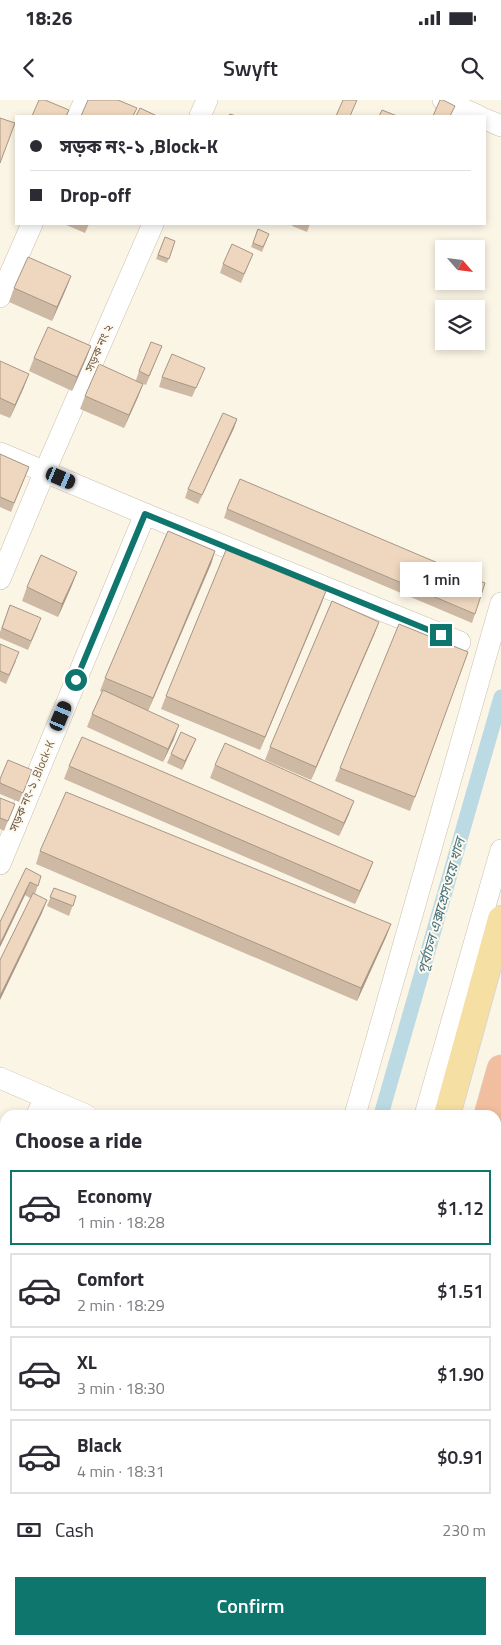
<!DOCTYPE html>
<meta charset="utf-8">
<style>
body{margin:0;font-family:"Titillium Web","Noto Sans Bengali",sans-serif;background:#f7f7f7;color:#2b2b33;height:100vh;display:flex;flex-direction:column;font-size:19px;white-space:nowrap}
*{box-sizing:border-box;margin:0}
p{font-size:16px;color:#7c7c81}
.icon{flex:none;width:28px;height:28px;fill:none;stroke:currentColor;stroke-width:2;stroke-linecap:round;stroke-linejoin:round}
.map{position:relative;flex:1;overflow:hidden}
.drawer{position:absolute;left:0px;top:1010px;width:501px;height:535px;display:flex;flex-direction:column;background:#fff;border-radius:15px 15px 0 0;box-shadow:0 2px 8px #0003}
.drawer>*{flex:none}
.banner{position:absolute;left:15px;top:15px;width:471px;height:110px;border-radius:0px;box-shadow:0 2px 8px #0003;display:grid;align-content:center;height:110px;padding:0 15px;background:#fff}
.needle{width:32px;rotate:118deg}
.controls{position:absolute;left:435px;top:140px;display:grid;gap:10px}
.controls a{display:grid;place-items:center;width:50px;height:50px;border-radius:0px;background:#fff;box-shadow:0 2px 8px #0003;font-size:25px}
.end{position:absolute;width:22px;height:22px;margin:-11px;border:6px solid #0f766e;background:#fff;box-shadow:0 0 0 2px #fff}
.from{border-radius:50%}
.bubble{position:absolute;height:35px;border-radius:0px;background:#fff;box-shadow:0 2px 8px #0003;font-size:16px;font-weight:600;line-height:35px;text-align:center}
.car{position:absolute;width:15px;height:30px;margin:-15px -8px;border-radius:6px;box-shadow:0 0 4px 1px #0007;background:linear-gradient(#222 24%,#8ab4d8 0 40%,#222 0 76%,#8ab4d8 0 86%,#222 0)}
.banner b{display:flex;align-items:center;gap:18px;height:48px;font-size:19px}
.banner b+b{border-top:1px solid #e1e1e2}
.banner i{width:12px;height:12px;background:#2b2b33}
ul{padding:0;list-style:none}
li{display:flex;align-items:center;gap:15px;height:75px;margin:0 10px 8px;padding:0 5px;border:2px solid #e1e1e2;border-radius:0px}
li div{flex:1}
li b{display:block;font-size:19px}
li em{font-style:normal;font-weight:600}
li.on{border-color:#0f766e}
li>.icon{width:45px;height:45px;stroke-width:1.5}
h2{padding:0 15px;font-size:22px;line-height:60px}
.pay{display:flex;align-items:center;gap:12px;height:55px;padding:0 15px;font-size:19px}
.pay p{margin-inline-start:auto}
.action{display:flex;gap:10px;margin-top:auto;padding:10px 15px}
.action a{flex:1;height:58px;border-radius:0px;background:#0f766e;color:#fff;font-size:20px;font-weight:600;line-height:58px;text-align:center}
.status{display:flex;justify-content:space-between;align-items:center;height:35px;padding:0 25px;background:#fff;direction:ltr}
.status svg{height:14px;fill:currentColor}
header{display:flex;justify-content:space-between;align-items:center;height:65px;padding:0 15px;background:#fff;font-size:22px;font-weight:600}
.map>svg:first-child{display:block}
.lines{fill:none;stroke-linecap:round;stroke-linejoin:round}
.canal{stroke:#bcdae4;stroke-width:15}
.minor-casing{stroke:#cdbead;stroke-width:22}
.major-casing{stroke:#dbd5d0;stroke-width:28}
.highway-casing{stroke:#dbd5d0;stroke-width:29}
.minor{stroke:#fff;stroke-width:21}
.major{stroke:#f6dfa2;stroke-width:26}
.highway{stroke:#f2bea0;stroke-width:28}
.wall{fill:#ceb9a4}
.shaded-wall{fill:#a79686}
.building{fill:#efd7bf;stroke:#a79686}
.route{stroke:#0f766e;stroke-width:6}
.labels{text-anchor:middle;stroke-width:4;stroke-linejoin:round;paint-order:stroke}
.street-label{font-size:12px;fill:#735e4c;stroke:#fef9ed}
.water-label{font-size:14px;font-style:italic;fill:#477585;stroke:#fef9ed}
</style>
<div class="status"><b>18:26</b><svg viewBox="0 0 49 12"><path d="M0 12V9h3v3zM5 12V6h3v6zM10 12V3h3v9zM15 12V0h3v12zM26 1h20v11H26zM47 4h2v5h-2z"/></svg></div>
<header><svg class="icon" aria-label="back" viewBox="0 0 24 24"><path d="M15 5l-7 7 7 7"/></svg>Swyft<svg class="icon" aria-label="search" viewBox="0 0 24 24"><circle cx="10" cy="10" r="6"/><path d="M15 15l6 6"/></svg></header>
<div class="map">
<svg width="501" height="1545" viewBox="0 0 501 1545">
<rect width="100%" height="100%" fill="#fbf5e6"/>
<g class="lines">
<!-- canal -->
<g class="canal">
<path d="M381 1015 501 597"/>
<path d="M239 1545 240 1540"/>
<path d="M497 1545 501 1530"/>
</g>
<defs>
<g id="minor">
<path d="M443 0 479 16"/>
<path d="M78 16 85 0"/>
<path d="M200 16 207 0"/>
<path d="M485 19 501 26"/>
<path d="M0 197 32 124"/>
<path d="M0 353 145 414 460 542"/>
<path d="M0 479 45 371 153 124"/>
<path d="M0 764 145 414"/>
<path d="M0 978 86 1015"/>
<path d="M37 1015 45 997"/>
<path d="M355 1015 501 503"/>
<path d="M425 1015 501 750"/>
<path d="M0 1098 5 1086"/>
<path d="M0 1174 5 1176"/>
<path d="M0 1543 5 1545"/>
<path d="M204 1545 206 1540"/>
<path d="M272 1545 273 1540"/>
</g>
<g id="major">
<path d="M447 1015 501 819"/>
<path d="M496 1304 501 1288"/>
<path d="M310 1540 313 1545"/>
<path d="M431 1545 432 1540"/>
</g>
<g id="highway">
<path d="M488 1015 501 969"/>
<path d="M496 1154 501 1136"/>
<path d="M343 1545 345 1540"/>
<path d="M389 1545 390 1540"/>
</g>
</defs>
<!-- minor casing -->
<use href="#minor" class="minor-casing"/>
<!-- major casing -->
<use href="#major" class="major-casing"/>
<!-- highway casing -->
<use href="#highway" class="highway-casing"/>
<!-- minor -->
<use href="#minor" class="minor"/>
<!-- major -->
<use href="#major" class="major"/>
<!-- highway -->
<use href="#highway" class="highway"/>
</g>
<!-- wall -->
<g class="wall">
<path d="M64 124H89L85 133Z"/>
<path d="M293 124H310L307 132 292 126Z"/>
<path d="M258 129 269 134 262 152 251 147Z"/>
<path d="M165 137 175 141 167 163 156 159Z"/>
<path d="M253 154 241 183 220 173 223 164Z"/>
<path d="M71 176 66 189 52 221 9 202 14 188Z"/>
<path d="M91 246 86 259 72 291 29 271 34 258Z"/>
<path d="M162 246 146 285 136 281 143 284 138 297 124 328 80 309 85 296 136 280 139 271Z"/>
<path d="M0 261 24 287 10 318 0 314Z"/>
<path d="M162 277H201L192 297 159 287Z"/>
<path d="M237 319 234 328 198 404 185 398 188 389Z"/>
<path d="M0 354 29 367 11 412 0 407Z"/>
<path d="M227 409 475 514 472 523 224 418Z"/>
<path d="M215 451 211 464 148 611 174 639 163 662 87 627 92 614 102 592 100 591 105 578Z"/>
<path d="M77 472 72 485 58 517 22 501 27 487Z"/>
<path d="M326 491 260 650 161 609 166 596Z"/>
<path d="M10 505 38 527 28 550 0 538V532Z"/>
<path d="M379 522 374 535 311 680 265 660 270 647Z"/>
<path d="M0 544 16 561 6 584 0 581Z"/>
<path d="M468 552 410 711 335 681 340 668Z"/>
<path d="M196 639 192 648 182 670 167 663 171 654Z"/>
<path d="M215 665 349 714 339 736 210 678Z"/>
<path d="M69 666 373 762 355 804 64 679Z"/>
<path d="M32 670 19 702 0 694V679Z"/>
<path d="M0 698 15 704 4 731 0 729Z"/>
<path d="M40 751 391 824 386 837 357 901 36 764Z"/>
<path d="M26 768 41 776 35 794 42 813 30 798 25 795 0 847V822Z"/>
<path d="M54 788 76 796 69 816 47 806Z"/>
</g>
<!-- shaded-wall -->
<g class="shaded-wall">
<path d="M71 176 66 189 52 221 57 207Z"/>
<path d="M91 246 86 259 72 291 77 277Z"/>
<path d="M29 274 24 287 10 318 15 305Z"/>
<path d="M143 284 138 297 124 328 129 315Z"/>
<path d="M237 319 234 328 198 404 202 395Z"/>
<path d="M215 451 211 464 148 611 153 598Z"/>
<path d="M77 472 72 485 58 517 62 504Z"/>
<path d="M326 491 321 505 260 650 265 637Z"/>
<path d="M379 522 374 535 311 680 316 667Z"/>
<path d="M179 625 174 639 163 662 168 649Z"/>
<path d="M196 639 192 648 182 670 185 661Z"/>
<path d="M354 701 349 714 339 736 344 723Z"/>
<path d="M373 762 368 775 355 804 360 791Z"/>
<path d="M30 782 25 795 0 847V844Z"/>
<path d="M47 800 42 813 0 900V896Z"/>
<path d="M391 824 386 837 357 901 361 888Z"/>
</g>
<!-- building -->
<g class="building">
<path d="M39 0H45L69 10 66 16H32Z"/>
<path d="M88 0H118L137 8 133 16H81Z"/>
<path d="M343 0H357L350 16H336Z"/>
<path d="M440 0H443L455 6 450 16H433Z"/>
<path d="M140 8 157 16H136Z"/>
<path d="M382 10 397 16H379Z"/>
<path d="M230 14 236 16H228Z"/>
<path d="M0 18 15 23 0 63Z"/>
<path d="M258 129 269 134 263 147 253 143Z"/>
<path d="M165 137 175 141 169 159 158 155Z"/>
<path d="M232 144 253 154 244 174 223 164Z"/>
<path d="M28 157 71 176 57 207 14 188Z"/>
<path d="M48 227 91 246 77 277 34 258Z"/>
<path d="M151 242 162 246 149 276 139 271Z"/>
<path d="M172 254 205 268 196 288 162 277Z"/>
<path d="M0 261 29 274 15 305 0 298Z"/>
<path d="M99 264 143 284 129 315 85 296Z"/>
<path d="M223 313 237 319 202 395 188 389Z"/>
<path d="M0 354 29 367 14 403 0 397Z"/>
<path d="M240 379 485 483 475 514 227 409Z"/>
<path d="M168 431 215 451 153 598 105 578Z"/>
<path d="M226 450 326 491 265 637 166 596Z"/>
<path d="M41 455 77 472 62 504 27 487Z"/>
<path d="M332 501 379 522 316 667 270 647Z"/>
<path d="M10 505 41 518 31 541 2 528Z"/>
<path d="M399 524 468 552 415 697 340 668Z"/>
<path d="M0 544 19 552 9 575 0 571Z"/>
<path d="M103 590 179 625 168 649 92 614Z"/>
<path d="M181 632 196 639 185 661 171 654Z"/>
<path d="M82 637 373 762 360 791 69 666Z"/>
<path d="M225 643 354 701 344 723 215 665Z"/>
<path d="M8 660 32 670 23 693 0 683V679Z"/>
<path d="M66 692 391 824 361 888 40 751Z"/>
<path d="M0 698 15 704 8 721 0 718Z"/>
<path d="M26 768 41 776 38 786 30 782 0 844V822Z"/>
<path d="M54 788 76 796 73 806 50 797Z"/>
<path d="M33 793 47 800 0 896V860Z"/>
</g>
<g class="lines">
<!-- route -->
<path class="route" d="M76 580 145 414 441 535"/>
</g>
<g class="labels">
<!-- street labels -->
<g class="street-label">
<text transform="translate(99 248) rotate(-66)" y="4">সড়ক নং ২</text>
<text transform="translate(32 686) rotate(-67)" y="4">সড়ক নং-১ ,Block-K</text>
</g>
<!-- water labels -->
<g class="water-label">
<text transform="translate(441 806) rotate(-74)" y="5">পূর্বাচল এক্সপ্রেসওয়ে খাল</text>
</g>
</g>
</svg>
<div class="controls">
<a><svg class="needle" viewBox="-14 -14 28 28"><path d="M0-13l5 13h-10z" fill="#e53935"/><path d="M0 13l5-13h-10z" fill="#7c7c81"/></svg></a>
<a><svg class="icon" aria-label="layers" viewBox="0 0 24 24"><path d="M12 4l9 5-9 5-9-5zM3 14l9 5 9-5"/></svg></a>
</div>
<i class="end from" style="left:76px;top:580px"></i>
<i class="end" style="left:441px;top:535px"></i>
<div class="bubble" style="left:400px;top:462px;width:82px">1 min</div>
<i class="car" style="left:61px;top:378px;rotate:113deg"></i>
<i class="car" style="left:61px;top:616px;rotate:23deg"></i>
<div class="banner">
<b><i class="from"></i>সড়ক নং-১ ,Block-K</b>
<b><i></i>Drop-off</b>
</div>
<section class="drawer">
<h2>Choose a ride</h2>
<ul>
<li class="on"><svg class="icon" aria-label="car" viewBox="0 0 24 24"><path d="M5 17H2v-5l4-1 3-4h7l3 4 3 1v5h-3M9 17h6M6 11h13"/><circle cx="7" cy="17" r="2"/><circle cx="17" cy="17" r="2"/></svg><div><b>Economy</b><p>1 min · 18:28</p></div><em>$1.12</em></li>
<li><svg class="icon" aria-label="car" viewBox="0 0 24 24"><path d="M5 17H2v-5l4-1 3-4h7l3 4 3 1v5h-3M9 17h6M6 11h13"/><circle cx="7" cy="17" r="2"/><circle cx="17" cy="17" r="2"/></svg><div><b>Comfort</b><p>2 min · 18:29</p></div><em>$1.51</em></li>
<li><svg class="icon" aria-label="car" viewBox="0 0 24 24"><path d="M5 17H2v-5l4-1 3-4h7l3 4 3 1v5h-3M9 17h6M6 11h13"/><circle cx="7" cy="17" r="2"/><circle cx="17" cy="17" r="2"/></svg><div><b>XL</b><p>3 min · 18:30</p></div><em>$1.90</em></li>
<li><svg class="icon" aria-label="car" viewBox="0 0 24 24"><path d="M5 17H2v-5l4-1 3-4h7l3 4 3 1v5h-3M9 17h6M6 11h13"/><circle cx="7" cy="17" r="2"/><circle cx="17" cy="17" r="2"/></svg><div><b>Black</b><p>4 min · 18:31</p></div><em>$0.91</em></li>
</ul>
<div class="pay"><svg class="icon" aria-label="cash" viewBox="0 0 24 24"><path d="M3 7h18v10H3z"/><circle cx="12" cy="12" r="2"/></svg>Cash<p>230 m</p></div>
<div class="action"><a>Confirm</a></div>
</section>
</div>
